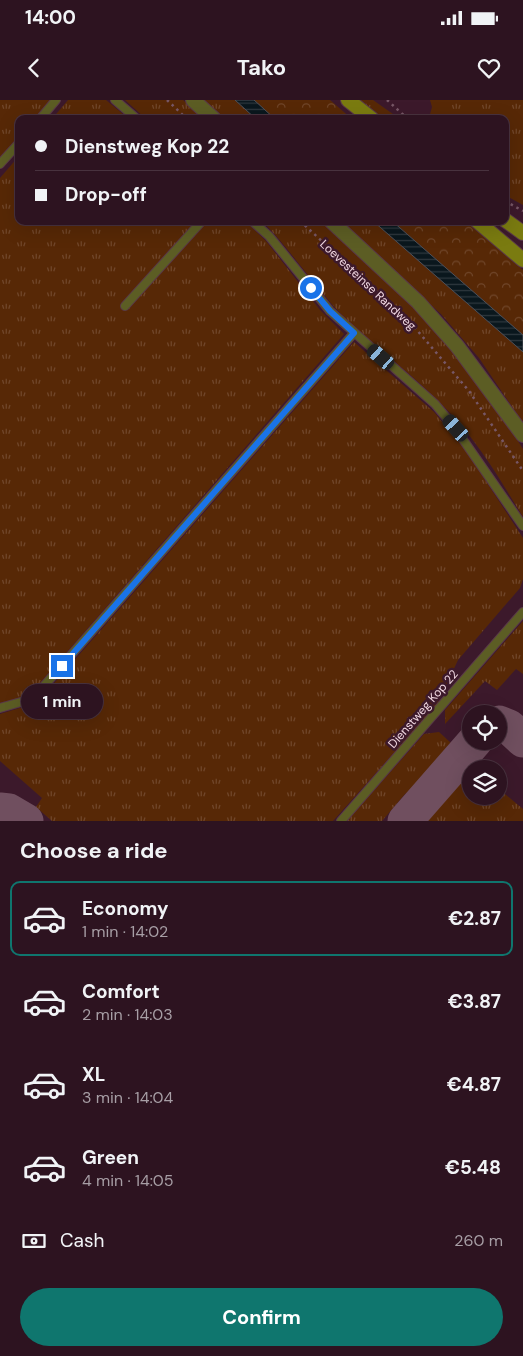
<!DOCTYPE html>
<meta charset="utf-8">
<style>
body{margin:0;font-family:"DM Sans",sans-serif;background:#351c29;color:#f1f3f6;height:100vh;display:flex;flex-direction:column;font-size:19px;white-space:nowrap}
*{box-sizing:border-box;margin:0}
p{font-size:16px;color:#a79ea5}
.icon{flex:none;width:28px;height:28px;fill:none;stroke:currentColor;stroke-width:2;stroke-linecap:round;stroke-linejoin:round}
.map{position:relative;height:721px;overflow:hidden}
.drawer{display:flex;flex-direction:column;background:#2d1320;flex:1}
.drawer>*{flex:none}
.top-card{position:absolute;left:15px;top:15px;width:494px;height:110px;border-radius:10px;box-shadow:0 5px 20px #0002,0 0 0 1px #48323e;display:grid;align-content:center;height:110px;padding:0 20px;background:#2d1320}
.controls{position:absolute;left:462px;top:605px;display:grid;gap:10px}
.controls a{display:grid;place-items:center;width:45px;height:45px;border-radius:50%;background:#2d1320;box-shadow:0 5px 20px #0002,0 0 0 1px #48323e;font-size:25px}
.end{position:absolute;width:22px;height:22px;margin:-11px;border:6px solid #1a73e8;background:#fff;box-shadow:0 0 0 2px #fff}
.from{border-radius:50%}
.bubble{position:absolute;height:35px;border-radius:18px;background:#2d1320;box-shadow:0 5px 20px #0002,0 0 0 1px #48323e;font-size:16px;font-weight:700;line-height:35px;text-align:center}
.car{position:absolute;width:15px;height:30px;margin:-15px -8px;border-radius:6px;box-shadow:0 0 4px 1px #0007;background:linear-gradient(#222 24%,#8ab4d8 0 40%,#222 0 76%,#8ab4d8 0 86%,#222 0)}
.top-card b{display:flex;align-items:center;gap:18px;height:48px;font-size:19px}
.top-card b+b{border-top:1px solid #48323e}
.top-card i{width:12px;height:12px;background:#f1f3f6}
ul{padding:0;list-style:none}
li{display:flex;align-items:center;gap:15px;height:75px;margin:0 10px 8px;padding:0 10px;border:2px solid transparent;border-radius:10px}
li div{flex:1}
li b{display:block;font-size:19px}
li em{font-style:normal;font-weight:700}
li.on{border-color:#0f766e}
li>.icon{width:45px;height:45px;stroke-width:1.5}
h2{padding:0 20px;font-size:22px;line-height:60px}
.pay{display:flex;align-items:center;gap:12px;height:55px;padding:0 20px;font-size:19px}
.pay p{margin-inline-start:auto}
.cta{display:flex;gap:10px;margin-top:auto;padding:10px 20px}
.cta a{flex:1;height:58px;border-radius:30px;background:#0f766e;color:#fff;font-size:20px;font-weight:700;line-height:58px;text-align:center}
.status{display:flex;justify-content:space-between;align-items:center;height:35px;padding:0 25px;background:#2d1320;direction:ltr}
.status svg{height:14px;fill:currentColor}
header{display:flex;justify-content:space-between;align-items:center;height:65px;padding:0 20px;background:#2d1320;font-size:22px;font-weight:700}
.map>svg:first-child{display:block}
.grass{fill:url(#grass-tufts)}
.forest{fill:url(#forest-crowns)}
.water{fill:url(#water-rules);stroke:#4f5158}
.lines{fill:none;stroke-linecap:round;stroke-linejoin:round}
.taxiway{stroke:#704f5f;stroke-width:35}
.service-casing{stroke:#593848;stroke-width:10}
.tertiary-casing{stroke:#593848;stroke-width:16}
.secondary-casing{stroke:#593848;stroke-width:16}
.path{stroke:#775766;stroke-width:2.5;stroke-dasharray:2.5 4;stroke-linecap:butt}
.service{stroke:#5c5d24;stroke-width:8}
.tertiary{stroke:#5c5d24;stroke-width:14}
.secondary{stroke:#7a7b10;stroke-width:14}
.route{stroke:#1a73e8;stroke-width:6}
.labels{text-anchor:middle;stroke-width:5;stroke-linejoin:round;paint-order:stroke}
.street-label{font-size:12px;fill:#f1d8e2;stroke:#3c192b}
</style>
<div class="status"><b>14:00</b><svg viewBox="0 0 49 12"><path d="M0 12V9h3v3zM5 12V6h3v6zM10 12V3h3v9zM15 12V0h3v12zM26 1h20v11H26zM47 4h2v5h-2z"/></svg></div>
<header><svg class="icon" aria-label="back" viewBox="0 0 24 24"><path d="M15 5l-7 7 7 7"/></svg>Tako<svg class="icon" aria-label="heart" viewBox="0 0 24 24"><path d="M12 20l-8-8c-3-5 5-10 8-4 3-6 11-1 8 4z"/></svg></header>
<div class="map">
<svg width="523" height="721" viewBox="0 0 523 721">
<defs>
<pattern id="grass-tufts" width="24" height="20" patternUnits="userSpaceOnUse" patternTransform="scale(1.25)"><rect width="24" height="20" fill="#572806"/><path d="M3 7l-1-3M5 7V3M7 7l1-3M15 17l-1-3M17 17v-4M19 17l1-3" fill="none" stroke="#70462a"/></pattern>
<pattern id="forest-crowns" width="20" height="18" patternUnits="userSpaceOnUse" patternTransform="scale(1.25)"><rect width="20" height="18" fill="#572806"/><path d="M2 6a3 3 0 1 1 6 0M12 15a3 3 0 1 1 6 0" fill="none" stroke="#70462a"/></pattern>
<pattern id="water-rules" width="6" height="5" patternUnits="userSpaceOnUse" patternTransform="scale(1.25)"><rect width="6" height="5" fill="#0a171d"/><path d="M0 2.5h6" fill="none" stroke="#2e383e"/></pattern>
</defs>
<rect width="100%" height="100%" fill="#3c192b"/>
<!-- grass -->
<g class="grass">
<path d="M0 0H51L35 19H19V37L0 58Z"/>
<path d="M68 0H106L129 19H52Z"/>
<path d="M125 0H183L205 19H146Z"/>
<path d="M201 0H235L256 19H222Z"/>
<path d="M360 0H373L400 19H382Z"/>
<path d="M430 0H523V105L505 95V19H427L429 18 432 7Z"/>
<path d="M19 56V121H245L266 141 320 210 344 234 34 590 24 597 0 603V78Z"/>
<path d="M262 121H322L356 152 433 226 501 314 523 349V417C501 381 480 345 451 314 417 277 376 249 341 214 313 185 291 150 262 121Z"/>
<path d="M338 121H373L523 252V323L479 258 441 214Z"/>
<path d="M354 242 434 312 465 349 523 438V479L520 488 458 560 437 605 333 721H52L36 707 42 698 0 661V614L36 603 42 597Z"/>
<path d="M523 521V574L516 569 497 590 485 581 445 624V610Z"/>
<path d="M439 632 451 643 413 688 405 694 382 721H347L424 634Z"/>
<path d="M471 671V696H499V689L523 709V721H427Z"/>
</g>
<!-- forest -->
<g class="forest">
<path d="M254 0H330L352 19H275Z"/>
<path d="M392 121H469L523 170V235Z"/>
</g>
<!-- water -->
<g class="water">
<path d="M235 0H254L275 19H256Z"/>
<path d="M373 121H392L523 235V252Z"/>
</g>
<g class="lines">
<!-- taxiway -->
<g class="taxiway">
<path d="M499 623 509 627 523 640"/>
<path d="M0 710 9 711 26 721"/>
<path d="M405 721 475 641"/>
</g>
<defs>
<g id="service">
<path d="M115 0 137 19"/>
<path d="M40 19 56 0"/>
<path d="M0 64 19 43"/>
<path d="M252 121 269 136 330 211 435 304 455 328 523 426"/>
<path d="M125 206 202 121"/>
<path d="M0 608 28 600 36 595 354 233"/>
<path d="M341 721 523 512"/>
</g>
<g id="tertiary">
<path d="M193 0 214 19"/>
<path d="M331 121 418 202 457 246 523 335"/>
</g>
<g id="secondary">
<path d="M348 0 372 19"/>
<path d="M505 120 523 133"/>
<path d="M477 121 523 160"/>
</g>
</defs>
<!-- service casing -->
<use href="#service" class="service-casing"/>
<!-- tertiary casing -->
<use href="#tertiary" class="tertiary-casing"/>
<!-- secondary casing -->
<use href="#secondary" class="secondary-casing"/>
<!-- path -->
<g class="path">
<path d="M167 0 187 19"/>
<path d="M387 0 408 19"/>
<path d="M505 101 523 111"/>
<path d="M300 121 410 222 469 291 523 371"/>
</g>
<!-- service -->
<use href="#service" class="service"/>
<!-- tertiary -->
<use href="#tertiary" class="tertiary"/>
<!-- secondary -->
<use href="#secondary" class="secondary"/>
</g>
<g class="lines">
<!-- route -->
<path class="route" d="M62 566 354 233 330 211 311 188"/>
</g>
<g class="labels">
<!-- street labels -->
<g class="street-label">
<text transform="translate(368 185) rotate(43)" y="4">Loevesteinse Randweg</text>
<text transform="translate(423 609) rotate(-49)" y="4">Dienstweg Kop 22</text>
</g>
</g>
</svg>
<div class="controls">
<a><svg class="icon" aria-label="locate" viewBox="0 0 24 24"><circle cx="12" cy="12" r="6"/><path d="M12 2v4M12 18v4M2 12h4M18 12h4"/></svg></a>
<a><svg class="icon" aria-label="layers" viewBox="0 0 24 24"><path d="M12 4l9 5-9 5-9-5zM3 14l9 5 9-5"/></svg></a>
</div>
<i class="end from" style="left:311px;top:188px"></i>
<i class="end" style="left:62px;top:566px"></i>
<div class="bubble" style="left:21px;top:584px;width:82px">1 min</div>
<i class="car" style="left:381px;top:257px;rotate:311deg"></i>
<i class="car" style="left:456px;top:328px;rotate:318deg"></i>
<div class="top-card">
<b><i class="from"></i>Dienstweg Kop 22</b>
<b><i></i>Drop-off</b>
</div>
</div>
<section class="drawer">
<h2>Choose a ride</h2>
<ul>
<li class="on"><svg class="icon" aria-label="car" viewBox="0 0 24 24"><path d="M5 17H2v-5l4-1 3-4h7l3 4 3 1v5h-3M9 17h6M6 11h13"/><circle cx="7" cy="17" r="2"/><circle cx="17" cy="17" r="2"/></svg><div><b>Economy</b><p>1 min · 14:02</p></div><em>€2.87</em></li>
<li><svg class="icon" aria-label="car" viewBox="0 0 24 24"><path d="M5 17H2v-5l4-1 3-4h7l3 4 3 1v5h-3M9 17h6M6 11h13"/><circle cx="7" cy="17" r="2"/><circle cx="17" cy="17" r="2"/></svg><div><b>Comfort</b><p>2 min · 14:03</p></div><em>€3.87</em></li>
<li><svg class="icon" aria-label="car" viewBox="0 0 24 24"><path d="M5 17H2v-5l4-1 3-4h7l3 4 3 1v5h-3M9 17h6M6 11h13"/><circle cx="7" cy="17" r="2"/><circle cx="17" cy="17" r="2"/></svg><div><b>XL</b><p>3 min · 14:04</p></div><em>€4.87</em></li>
<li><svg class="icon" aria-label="car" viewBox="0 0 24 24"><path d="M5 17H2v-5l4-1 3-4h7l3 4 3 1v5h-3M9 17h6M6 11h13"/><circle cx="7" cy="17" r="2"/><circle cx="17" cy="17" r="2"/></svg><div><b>Green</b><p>4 min · 14:05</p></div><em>€5.48</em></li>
</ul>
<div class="pay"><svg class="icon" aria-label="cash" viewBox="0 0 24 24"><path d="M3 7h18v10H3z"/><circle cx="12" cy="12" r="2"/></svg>Cash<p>260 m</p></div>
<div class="cta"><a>Confirm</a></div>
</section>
